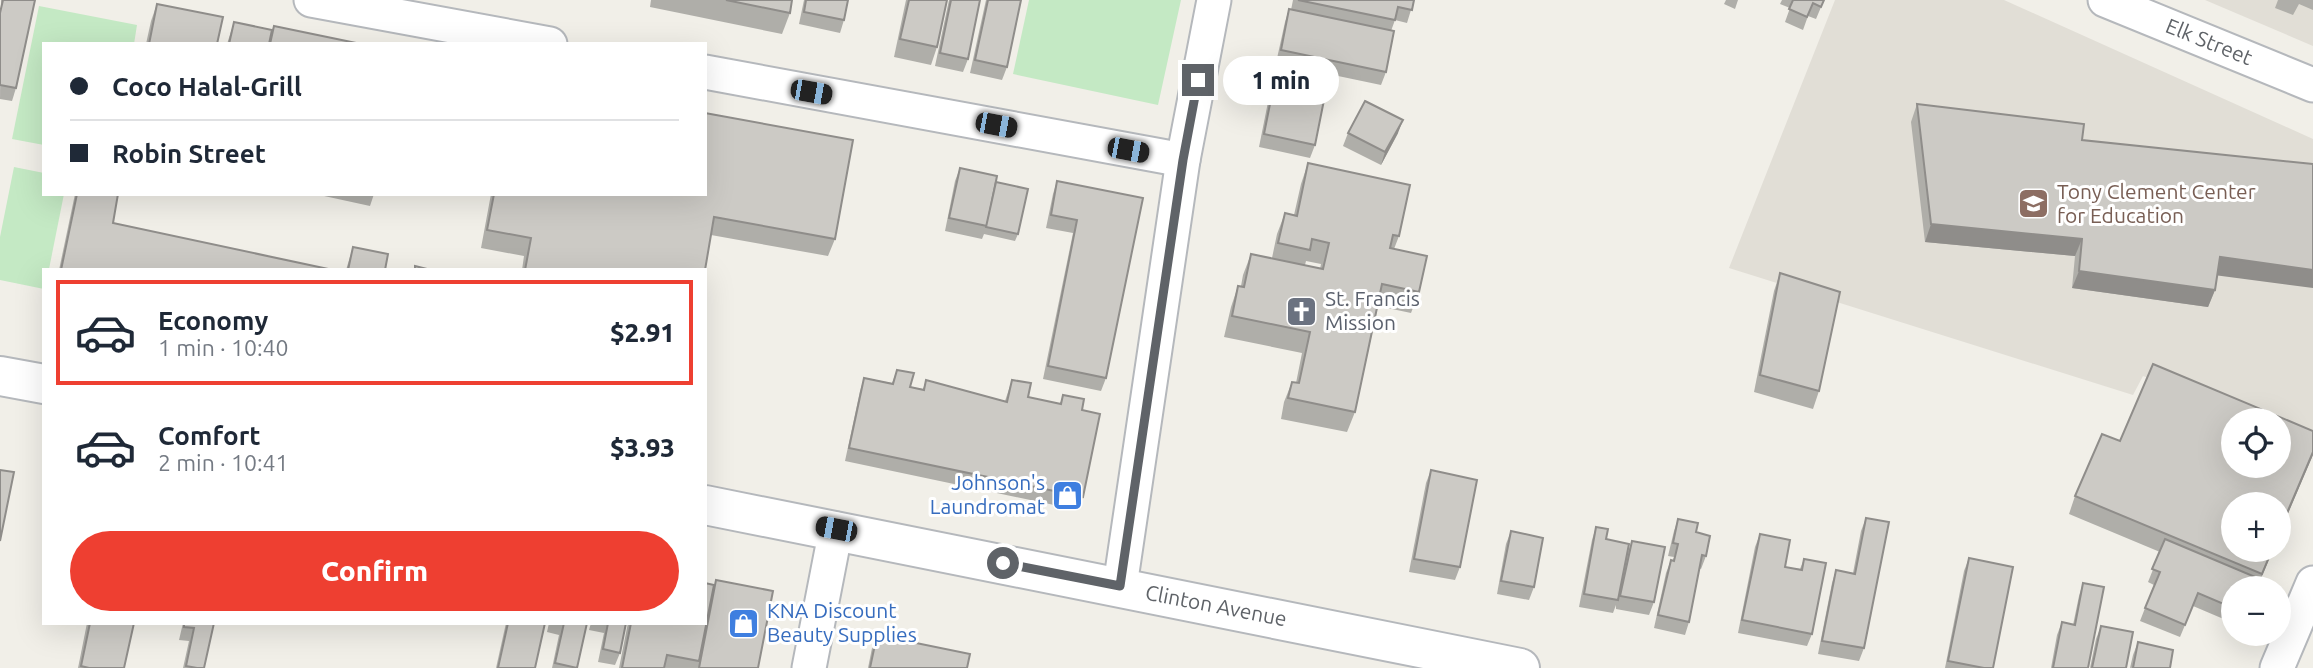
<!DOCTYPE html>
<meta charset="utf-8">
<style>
body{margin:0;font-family:Ubuntu,sans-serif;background:#f6f6f7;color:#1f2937;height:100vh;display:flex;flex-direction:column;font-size:26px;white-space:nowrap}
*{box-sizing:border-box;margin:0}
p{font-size:23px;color:#747a83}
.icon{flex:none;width:38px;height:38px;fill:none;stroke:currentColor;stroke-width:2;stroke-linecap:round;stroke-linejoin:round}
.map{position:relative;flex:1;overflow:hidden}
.drawer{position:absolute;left:42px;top:268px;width:665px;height:357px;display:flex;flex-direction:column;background:#fff;border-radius:0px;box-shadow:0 7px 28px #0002}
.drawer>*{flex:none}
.hud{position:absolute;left:42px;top:42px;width:665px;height:154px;border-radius:0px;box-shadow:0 7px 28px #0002;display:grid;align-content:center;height:154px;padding:0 28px;background:#fff}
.fabs{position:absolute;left:2221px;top:408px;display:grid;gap:14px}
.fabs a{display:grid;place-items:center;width:70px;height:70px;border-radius:50%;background:#fff;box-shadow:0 7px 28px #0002;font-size:35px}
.end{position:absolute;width:32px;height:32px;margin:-16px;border:9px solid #5f6368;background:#fff;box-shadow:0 0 0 4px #fff}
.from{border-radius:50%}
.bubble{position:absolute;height:49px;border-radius:24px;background:#fff;box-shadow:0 7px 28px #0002;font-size:23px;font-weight:800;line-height:49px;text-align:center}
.car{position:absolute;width:21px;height:42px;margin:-21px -10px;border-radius:9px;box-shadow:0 0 5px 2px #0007;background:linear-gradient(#222 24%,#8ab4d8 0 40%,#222 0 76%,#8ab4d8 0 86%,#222 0)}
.hud b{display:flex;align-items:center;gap:24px;height:66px;font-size:26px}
.hud b+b{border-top:2px solid #e0e1e3}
.hud i{width:18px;height:18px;background:#1f2937}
ul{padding:12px 0 0;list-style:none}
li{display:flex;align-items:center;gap:21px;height:105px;margin:0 14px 10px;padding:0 14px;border:4px solid transparent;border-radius:0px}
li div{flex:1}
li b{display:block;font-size:26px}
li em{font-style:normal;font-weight:800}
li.active{border-color:#ee3f31}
li>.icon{width:63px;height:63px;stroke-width:1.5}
.action{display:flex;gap:14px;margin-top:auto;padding:14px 28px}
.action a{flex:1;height:80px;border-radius:42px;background:#ee3f31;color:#fff;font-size:28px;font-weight:800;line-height:80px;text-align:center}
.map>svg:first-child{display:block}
.education{fill:#e1ded6}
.green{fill:#c4e9c4}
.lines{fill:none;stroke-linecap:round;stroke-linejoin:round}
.minor-casing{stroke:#b5b8bc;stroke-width:37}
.tertiary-casing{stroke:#b5b8bc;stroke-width:42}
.minor{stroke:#fff;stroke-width:33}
.tertiary{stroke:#fff;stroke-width:38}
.wall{fill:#afaea9;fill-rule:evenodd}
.shaded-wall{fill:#8f8d8a}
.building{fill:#cccac5;stroke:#8f8d8a;stroke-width:2;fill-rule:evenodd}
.route{stroke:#5f6368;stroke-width:9}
.labels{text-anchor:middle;stroke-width:6;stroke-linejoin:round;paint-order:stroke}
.street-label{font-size:21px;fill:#5f6368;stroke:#fff}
.education-label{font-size:21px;fill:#785e54;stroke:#fff;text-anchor:start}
.worship-label{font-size:21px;fill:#5b616d;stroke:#fff;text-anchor:start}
.shop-label{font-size:21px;fill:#366cbe;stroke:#fff;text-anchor:end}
</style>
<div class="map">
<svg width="2313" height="668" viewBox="0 0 2313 668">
<rect width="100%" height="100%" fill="#f1efe8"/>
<!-- education -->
<g class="education">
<path d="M1835 0H2004L2313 139V440L2278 420H2260L2143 376 2133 395 1729 268Z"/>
<path d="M2205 0H2313V46Z"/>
</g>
<!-- green -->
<g class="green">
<path d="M1029 0H1181L1158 105 1013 74Z"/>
<path d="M39 6 137 25 134 44H44V145L12 139Z"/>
<path d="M14 167 44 173V194H64L49 269 44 270V289L0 280V237Z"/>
</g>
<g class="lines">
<defs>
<g id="minor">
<path d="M311 0 550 44"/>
<path d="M2105 0 2313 85"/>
<path d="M705 72 1183 160"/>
<path d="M1120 586 1183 160 1214 0"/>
<path d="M809 668 836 529"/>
<path d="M2277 668 2313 583"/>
</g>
<g id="tertiary">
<path d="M0 376 44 384"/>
<path d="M705 505 1520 668"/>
</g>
</defs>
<!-- minor casing -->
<use href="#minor" class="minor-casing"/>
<!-- tertiary casing -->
<use href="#tertiary" class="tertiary-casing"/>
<!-- minor -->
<use href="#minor" class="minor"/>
<!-- tertiary -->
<use href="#tertiary" class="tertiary"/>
</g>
<!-- wall -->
<g class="wall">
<path d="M1 0H35L16 88 12 101 0 99Z"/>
<path d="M651 0H792L790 13 782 34 650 7Z"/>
<path d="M804 0H848L844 20 840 33 799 24Z"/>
<path d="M906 0H947L937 47 931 65 894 57Z"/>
<path d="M949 0H980L968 59 963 72 935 66Z"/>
<path d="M986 0H1021L1007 67 1002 80 970 73Z"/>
<path d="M1293 0H1414L1407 23 1395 20 1391 31 1386 72 1381 85 1276 63 1285 22 1289 9 1291 10Z"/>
<path d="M1726 0H1738L1735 9 1724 4Z"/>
<path d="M1782 0H1824L1816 19 1808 16 1803 30 1785 22 1790 8 1780 4Z"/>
<path d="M2278 0H2313V10L2299 4 2293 15 2275 8Z"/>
<path d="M157 4 217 44H146L151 21Z"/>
<path d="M234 22 272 30 274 26 361 44H227Z"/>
<path d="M1274 84 1315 145 1310 158 1259 147 1269 97Z"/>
<path d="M1917 104 2082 140 2215 290 2208 307 2072 288 2075 256 1925 242 1911 122Z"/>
<path d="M1348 133H1398L1381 165 1343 146Z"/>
<path d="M1308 163 1399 236 1394 249 1419 292 1411 313 1378 306 1355 412 1347 432 1281 419 1284 402 1292 382 1296 383 1302 353 1224 337 1231 307 1238 286H1241L1243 275 1251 254 1272 258 1277 234 1285 213 1294 215 1301 184ZM1306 261 1321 264 1320 269 1305 265Z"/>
<path d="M960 168 996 182 1018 234 1015 241 984 234 982 239 945 231 955 181Z"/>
<path d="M1057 181 1143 198 1106 378 1101 391 1043 379 1073 233 1046 228 1053 194Z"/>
<path d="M75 194H118L113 223 333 270H59Z"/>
<path d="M315 194H374L370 206Z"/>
<path d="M491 194H705L835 239 828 256 711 235 705 270H522L524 256 481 248Z"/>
<path d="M353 247 385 270H346Z"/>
<path d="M1780 273 1819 391 1813 409 1754 392 1774 291Z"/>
<path d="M897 370 910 387 923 389 926 380 1005 401 1012 380 1028 397 1060 404 1063 395 1082 410 1083 497 1078 510 845 461 860 391 864 378 892 383Z"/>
<path d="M1431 470 1460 567 1455 580 1409 572 1426 483Z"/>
<path d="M2075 496 2233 550H2273L2257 588H2233V623L2193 606 2180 637 2140 621 2154 585 2148 582 2160 552 2069 514Z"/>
<path d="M1866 518 1864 648 1859 661 1818 654 1832 583 1836 570 1853 573 1861 531Z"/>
<path d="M1678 519 1696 532 1706 556 1701 569 1699 568 1689 622 1685 635 1654 628 1666 573 1671 560H1673L1674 557 1668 556 1674 531Z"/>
<path d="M1596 527 1606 539 1627 554 1632 541 1654 602 1649 615 1616 609V605L1613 613 1579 607 1592 540Z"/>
<path d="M1511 531 1534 587 1529 600 1497 594 1506 544Z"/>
<path d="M1760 534 1785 567 1800 569 1804 559 1812 634 1807 646 1738 633 1755 547Z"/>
<path d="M1969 558 1993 668H1945L1964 571Z"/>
<path d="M716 580 758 668H619L628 623H705Z"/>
<path d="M2083 583 2088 668H2051L2057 635 2062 622 2073 625 2079 596Z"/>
<path d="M87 623H134L124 668H78Z"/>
<path d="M183 623H214L204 668H183L189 641 179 640Z"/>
<path d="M506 623H545L535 668H496Z"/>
<path d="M549 623H587L577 668H552L559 635 547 632Z"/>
<path d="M591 623H626L620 653 615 665 598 662 604 633 589 630Z"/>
<path d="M2101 626 2126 668H2090L2096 639Z"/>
<path d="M877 635 967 668H868L872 648Z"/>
<path d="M2138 642 2170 668H2130L2133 655Z"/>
</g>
<!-- shaded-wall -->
<g class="shaded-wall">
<path d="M1403 120 1398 133 1381 165 1385 152Z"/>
<path d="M1931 224 2082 239 2075 256 1925 242Z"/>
<path d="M2220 257 2313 270V288L2214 275Z"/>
<path d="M2079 271 2215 290 2208 307 2072 288Z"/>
<path d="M2313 452V455L2278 537V534Z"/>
<path d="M2272 550H2273L2256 588Z"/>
</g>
<!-- building -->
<g class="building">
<path d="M3 0H35L16 88 0 85V13Z"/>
<path d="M726 0H792L790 13Z"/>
<path d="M806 0H848L844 20 804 12Z"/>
<path d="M909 0H947L937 47 900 39Z"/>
<path d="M951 0H980L968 59 940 53Z"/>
<path d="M988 0H1021L1007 67 975 60Z"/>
<path d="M1298 0H1414L1412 10 1398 7 1395 20Z"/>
<path d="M1793 0H1824L1821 7 1813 3 1807 17 1789 9Z"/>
<path d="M157 4 223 17 217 44H149Z"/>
<path d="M1289 9 1394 31 1386 72 1281 50Z"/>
<path d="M234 22 272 30 269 44H229Z"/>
<path d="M274 26 361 44H270Z"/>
<path d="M1274 84 1325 95 1315 145 1264 134Z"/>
<path d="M1365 101 1403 120 1385 152 1348 133Z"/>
<path d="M1917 104 2084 124 2082 140 2313 164V270L2220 257 2215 290 2079 271 2082 239 1931 224Z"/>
<path d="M705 113 853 140 835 239 714 217 705 270H525L531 238 487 230 494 194H705Z"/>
<path d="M1308 163 1410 185 1399 236 1393 235 1390 248 1427 256 1419 292 1382 284 1355 412 1288 398 1292 382 1299 383 1310 332 1232 316 1238 286 1244 287 1251 254 1323 269 1329 243 1312 239 1310 250 1278 243 1285 213 1297 216Z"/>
<path d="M960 168 997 176 987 226 949 218Z"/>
<path d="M1057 181 1143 198 1106 378 1048 366 1077 220 1051 215Z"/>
<path d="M996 182 1028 189 1018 234 986 227Z"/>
<path d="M77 194H118L113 223 333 270H61Z"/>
<path d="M353 247 388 254 385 270H348Z"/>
<path d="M415 266 431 270H415Z"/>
<path d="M1780 273 1840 292 1819 391 1760 375Z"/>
<path d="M2153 364 2313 431V452L2278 534V504H2233V550H2272L2262 574 2075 496 2102 434 2120 441ZM2233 420H2278V466H2233Z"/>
<path d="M897 370 914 373 910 387 924 390 926 380 1007 402 1012 380 1031 383 1028 397 1061 404 1063 395 1084 399 1082 410 1100 414 1083 497 849 448 864 378 893 384Z"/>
<path d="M0 470 14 472 0 541Z"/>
<path d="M1431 470 1477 480 1460 567 1414 559Z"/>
<path d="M1866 518 1889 522 1864 648 1822 641 1836 570 1855 574Z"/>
<path d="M1678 519 1698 523 1696 532 1710 536 1706 556 1702 555 1689 622 1658 615 1671 560 1674 561 1678 544 1673 543Z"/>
<path d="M1596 527 1608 529 1606 539 1629 544 1618 600 1584 594Z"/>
<path d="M1511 531 1543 538 1534 587 1501 581Z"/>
<path d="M1760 534 1790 540 1785 567 1802 570 1804 559 1826 563 1812 634 1742 620Z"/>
<path d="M2165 539 2260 579 2256 588H2233V608L2198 593 2185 625 2145 608 2160 572 2152 569Z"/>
<path d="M1632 541 1665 547 1654 602 1620 596Z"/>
<path d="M1969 558 2013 567 1993 668H1984L1948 661Z"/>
<path d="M716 580 773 591 758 668H699Z"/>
<path d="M705 583 714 585 699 661 667 655 664 668H622L631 623H705Z"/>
<path d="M2083 583 2104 587 2088 668H2053L2062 622 2075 625Z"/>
<path d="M90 623H134L124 668H89L81 666Z"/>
<path d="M184 623H214L204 668H197L186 666 194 628 184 627Z"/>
<path d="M508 623H545L535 668H498Z"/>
<path d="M564 623H587L577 668 555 663Z"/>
<path d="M608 623H626L620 653 603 649Z"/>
<path d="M2101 626 2133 632 2126 668H2092Z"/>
<path d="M877 635 970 654 967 668H870Z"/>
<path d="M2138 642 2173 650 2170 668H2133Z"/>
</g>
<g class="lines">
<!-- route -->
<path class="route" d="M1003 563 1120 586 1183 160 1198 80"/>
</g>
<!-- icons -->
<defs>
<symbol id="school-square" viewBox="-11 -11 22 22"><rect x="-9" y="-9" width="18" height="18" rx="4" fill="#8d6e63" stroke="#fff"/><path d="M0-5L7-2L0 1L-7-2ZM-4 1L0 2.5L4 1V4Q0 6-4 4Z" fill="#fff"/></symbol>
<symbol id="church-square" viewBox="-11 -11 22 22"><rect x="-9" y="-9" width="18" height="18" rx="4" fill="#6b7280" stroke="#fff"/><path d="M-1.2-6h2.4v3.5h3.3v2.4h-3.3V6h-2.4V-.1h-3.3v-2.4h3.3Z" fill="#fff"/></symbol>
<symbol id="shop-square" viewBox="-11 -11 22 22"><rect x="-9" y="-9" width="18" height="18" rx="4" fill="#3f7fe0" stroke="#fff"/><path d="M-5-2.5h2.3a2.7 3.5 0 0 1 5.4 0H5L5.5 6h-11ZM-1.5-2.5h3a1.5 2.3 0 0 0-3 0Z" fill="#fff"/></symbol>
</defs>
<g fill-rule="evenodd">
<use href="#school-square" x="2016" y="186" width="35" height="35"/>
<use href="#church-square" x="1284" y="294" width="35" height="35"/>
<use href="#shop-square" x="1050" y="478" width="35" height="35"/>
<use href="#shop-square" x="726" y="606" width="35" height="35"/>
</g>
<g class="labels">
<!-- street labels -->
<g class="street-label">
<text transform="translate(2209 42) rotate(22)" y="7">Elk Street</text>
<text transform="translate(1216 606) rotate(11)" y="7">Clinton Avenue</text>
</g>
<!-- education labels -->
<g class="education-label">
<text x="2057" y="199">Tony Clement Center<tspan x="2057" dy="24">for Education</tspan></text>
</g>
<!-- worship labels -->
<g class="worship-label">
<text x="1325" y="306">St. Francis<tspan x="1325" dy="24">Mission</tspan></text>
</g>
<!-- shop labels -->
<g class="shop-label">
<text x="1045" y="490">Johnson's<tspan x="1045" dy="24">Laundromat</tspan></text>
<text x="767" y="618" text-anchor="start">KNA Discount<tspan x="767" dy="24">Beauty Supplies</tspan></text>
</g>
</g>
</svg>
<div class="fabs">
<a><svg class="icon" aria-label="locate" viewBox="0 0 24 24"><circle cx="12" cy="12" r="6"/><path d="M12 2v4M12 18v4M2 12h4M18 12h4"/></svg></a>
<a>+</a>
<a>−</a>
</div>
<i class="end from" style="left:1003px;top:563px"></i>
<i class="end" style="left:1198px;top:80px"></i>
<div class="bubble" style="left:1223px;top:56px;width:116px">1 min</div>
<i class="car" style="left:811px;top:92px;rotate:100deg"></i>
<i class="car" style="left:996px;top:125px;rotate:101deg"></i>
<i class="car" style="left:1128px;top:150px;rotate:101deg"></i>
<i class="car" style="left:836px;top:529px;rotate:281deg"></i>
<div class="hud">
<b><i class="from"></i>Coco Halal-Grill</b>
<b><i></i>Robin Street</b>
</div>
<section class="drawer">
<ul>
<li class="active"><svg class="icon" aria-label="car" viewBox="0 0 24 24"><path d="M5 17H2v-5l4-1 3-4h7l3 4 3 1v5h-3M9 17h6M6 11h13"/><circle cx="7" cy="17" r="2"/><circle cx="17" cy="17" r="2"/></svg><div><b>Economy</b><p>1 min · 10:40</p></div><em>$2.91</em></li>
<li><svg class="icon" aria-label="car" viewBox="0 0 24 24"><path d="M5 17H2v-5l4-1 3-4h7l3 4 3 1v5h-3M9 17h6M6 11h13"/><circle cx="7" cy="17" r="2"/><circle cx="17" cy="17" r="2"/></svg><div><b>Comfort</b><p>2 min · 10:41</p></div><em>$3.93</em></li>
</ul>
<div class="action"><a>Confirm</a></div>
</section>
</div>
